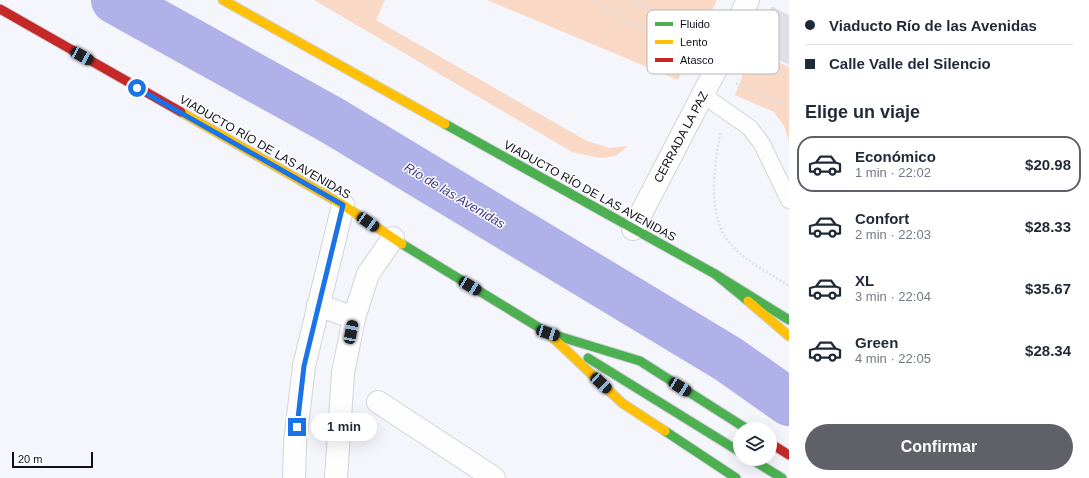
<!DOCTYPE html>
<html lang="es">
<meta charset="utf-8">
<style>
body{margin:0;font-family:Arial,sans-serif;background:#f6f6f7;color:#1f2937;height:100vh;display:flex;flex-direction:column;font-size:15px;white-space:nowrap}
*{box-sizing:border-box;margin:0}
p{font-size:13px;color:#747a83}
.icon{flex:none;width:22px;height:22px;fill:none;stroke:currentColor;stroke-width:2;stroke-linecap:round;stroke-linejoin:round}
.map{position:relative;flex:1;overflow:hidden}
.details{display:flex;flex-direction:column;background:#fff;width:300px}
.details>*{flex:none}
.top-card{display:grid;align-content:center;height:88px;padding:0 16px;background:#fff}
.fabs{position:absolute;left:733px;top:422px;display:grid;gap:8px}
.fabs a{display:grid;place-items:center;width:44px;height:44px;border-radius:50%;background:#fff;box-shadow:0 4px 16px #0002;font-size:20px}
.scale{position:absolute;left:12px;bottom:10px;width:81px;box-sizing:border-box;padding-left:4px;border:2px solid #0f1019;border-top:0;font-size:11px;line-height:14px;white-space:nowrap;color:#0f1019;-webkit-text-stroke:3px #fff;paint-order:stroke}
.end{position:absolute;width:18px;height:18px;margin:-9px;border:5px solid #1a73e8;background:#fff;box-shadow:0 0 0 2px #fff}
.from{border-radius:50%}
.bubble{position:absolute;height:28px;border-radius:14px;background:#fff;box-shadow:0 4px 16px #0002;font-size:13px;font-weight:600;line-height:28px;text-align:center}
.car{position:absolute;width:12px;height:24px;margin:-12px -6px;border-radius:5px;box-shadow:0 0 3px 1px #0007;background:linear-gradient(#222 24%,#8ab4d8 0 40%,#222 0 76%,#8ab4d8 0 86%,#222 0)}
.top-card b{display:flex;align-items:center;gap:14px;height:38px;font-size:15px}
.top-card b+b{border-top:1px solid #e0e1e3}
.top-card i{width:10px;height:10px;background:#1f2937}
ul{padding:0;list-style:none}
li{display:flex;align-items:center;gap:12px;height:56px;margin:0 8px 6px;padding:0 8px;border:2px solid transparent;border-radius:16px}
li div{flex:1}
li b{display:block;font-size:15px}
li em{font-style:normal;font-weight:600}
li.active{border-color:#606068}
li>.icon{width:36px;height:36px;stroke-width:1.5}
h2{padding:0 16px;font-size:18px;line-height:48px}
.button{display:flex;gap:8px;margin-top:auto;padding:8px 16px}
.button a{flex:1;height:46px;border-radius:24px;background:#606068;color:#fff;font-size:16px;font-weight:600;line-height:46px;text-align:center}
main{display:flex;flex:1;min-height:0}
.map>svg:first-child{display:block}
.green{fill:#f9d9c6}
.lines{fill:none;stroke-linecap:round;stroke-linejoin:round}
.river{stroke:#b0b1e9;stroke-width:48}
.building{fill:#dfdfe7;stroke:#dadbe3}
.lane-casing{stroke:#d2d3db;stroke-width:18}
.street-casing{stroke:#d2d3db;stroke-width:24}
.fast-casing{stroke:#d2d3db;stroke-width:11}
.slow-casing{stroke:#d2d3db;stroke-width:11}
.jam-casing{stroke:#d2d3db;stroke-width:11}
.path{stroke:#e1e1e2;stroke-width:2.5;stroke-dasharray:2 2;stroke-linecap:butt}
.lane{stroke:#fefeff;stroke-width:16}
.street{stroke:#fefeff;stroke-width:22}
.fast{stroke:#4caf50;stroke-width:9}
.slow{stroke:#ffc107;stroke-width:9}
.jam{stroke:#c62828;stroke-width:9}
.route{stroke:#1a73e8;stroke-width:5}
.labels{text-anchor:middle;stroke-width:3;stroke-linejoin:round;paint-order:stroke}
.street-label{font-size:12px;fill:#0f1019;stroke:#fff}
.water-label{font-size:13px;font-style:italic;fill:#3d338d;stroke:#fff}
.key{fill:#fff;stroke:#b7b7ba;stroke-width:1}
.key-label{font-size:11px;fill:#0f1019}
</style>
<main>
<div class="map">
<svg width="789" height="478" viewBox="0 0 789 478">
<rect width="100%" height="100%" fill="#f5f6fc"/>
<!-- green -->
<g class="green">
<path d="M314 0H385L376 20 587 141 610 148 628 146 616 156 600 158 572 152Z"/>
<path d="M487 0H717L678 80Z"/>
<path d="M752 51 789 67V141L784 126 774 112 735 95Z"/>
</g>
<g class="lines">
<!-- river -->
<path class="river" d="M115 0 333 121 728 359 789 402"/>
</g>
<!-- building -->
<path class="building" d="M772 7 789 16V64L750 47Z"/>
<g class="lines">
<defs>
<path id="lane" d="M703 95 750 128 762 144 789 200"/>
<g id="street">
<path d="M633 229 715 71 748 0"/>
<path d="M318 305 354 318"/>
<path d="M378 402 494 478"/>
<path d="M294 478 295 442 304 366 343 205"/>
<path d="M336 478 343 373 354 318 368 274 393 238"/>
</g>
<g id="fast">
<path d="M445 124 715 274 748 301"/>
<path d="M402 244 548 333 640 361 747 429"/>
<path d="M715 274 789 320"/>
<path d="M588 358 740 452"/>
<path d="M665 431 736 478"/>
<path d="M751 459 782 478"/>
</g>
<g id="slow">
<path d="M223 0 445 124"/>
<path d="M181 112 343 205 402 244"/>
<path d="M748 301 789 336"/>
<path d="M548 333 622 403 665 431"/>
</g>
<g id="jam">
<path d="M0 9 181 112"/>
<path d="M770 443 789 455"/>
</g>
</defs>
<!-- lane casing -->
<use href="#lane" class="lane-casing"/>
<!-- street casing -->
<use href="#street" class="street-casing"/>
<!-- fast casing -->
<use href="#fast" class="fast-casing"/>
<!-- slow casing -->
<use href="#slow" class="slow-casing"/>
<!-- jam casing -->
<use href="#jam" class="jam-casing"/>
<!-- path -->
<g class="path">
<path d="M592 0 693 59"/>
<path d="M631 0 702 40"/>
<path d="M749 59 789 75"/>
<path d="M736 83 789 107"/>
<path d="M720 133C715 165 707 209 726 238 740 259 768 272 789 286"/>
</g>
<!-- lane -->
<use href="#lane" class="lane"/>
<!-- street -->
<use href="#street" class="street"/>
<!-- fast -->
<use href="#fast" class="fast"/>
<!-- slow -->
<use href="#slow" class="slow"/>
<!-- jam -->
<use href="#jam" class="jam"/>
</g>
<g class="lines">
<!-- route -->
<path class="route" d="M137 88 343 205 304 366 297 427"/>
</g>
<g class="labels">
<!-- street labels -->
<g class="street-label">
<text transform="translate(681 137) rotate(-62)" y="4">CERRADA LA PAZ</text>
<text transform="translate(265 147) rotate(30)" y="4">VIADUCTO RÍO DE LAS AVENIDAS</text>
<text transform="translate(590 191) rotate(29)" y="4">VIADUCTO RÍO DE LAS AVENIDAS</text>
</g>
<!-- water labels -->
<g class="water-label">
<text transform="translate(455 195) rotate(31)" y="5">Río de las Avenidas</text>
</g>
</g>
<!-- legend -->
<rect x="647" y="10" width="132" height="64" rx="6" class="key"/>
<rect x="655" y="22" width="18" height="4" fill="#4caf50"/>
<rect x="655" y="40" width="18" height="4" fill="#ffc107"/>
<rect x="655" y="58" width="18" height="4" fill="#c62828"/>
<g class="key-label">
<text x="680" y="28">Fluido</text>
<text x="680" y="46">Lento</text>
<text x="680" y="64">Atasco</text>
</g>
</svg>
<div class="fabs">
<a><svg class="icon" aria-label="layers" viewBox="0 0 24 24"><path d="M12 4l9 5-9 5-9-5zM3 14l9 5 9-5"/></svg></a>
</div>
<div class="scale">20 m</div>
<i class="end from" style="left:137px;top:88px"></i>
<i class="end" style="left:297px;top:427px"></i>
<div class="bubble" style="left:311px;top:413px;width:66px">1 min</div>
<i class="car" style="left:82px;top:56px;rotate:119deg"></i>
<i class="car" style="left:368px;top:222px;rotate:124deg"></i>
<i class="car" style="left:470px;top:286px;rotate:121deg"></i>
<i class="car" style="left:351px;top:332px;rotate:11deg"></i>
<i class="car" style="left:548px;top:333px;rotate:107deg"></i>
<i class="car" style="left:601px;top:383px;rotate:133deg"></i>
<i class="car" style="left:680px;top:387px;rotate:122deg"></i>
</div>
<section class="details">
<div class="top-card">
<b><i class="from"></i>Viaducto Río de las Avenidas</b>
<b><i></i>Calle Valle del Silencio</b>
</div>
<h2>Elige un viaje</h2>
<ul>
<li class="active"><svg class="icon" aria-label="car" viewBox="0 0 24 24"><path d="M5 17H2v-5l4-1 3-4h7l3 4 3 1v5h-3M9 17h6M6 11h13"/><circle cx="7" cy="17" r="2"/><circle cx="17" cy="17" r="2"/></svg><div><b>Económico</b><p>1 min · 22:02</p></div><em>$20.98</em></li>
<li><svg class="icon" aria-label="car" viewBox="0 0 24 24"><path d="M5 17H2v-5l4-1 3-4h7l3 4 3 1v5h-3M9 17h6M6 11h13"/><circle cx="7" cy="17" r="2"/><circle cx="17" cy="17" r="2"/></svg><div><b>Confort</b><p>2 min · 22:03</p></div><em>$28.33</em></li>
<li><svg class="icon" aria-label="car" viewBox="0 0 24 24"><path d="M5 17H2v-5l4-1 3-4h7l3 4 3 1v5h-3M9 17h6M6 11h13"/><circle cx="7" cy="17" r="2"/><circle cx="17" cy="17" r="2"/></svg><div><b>XL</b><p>3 min · 22:04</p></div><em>$35.67</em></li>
<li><svg class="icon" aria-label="car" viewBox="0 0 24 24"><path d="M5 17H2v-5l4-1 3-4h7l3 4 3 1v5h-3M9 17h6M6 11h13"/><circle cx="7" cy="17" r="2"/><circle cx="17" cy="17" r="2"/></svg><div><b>Green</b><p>4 min · 22:05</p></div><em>$28.34</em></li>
</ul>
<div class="button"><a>Confirmar</a></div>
</section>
</main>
